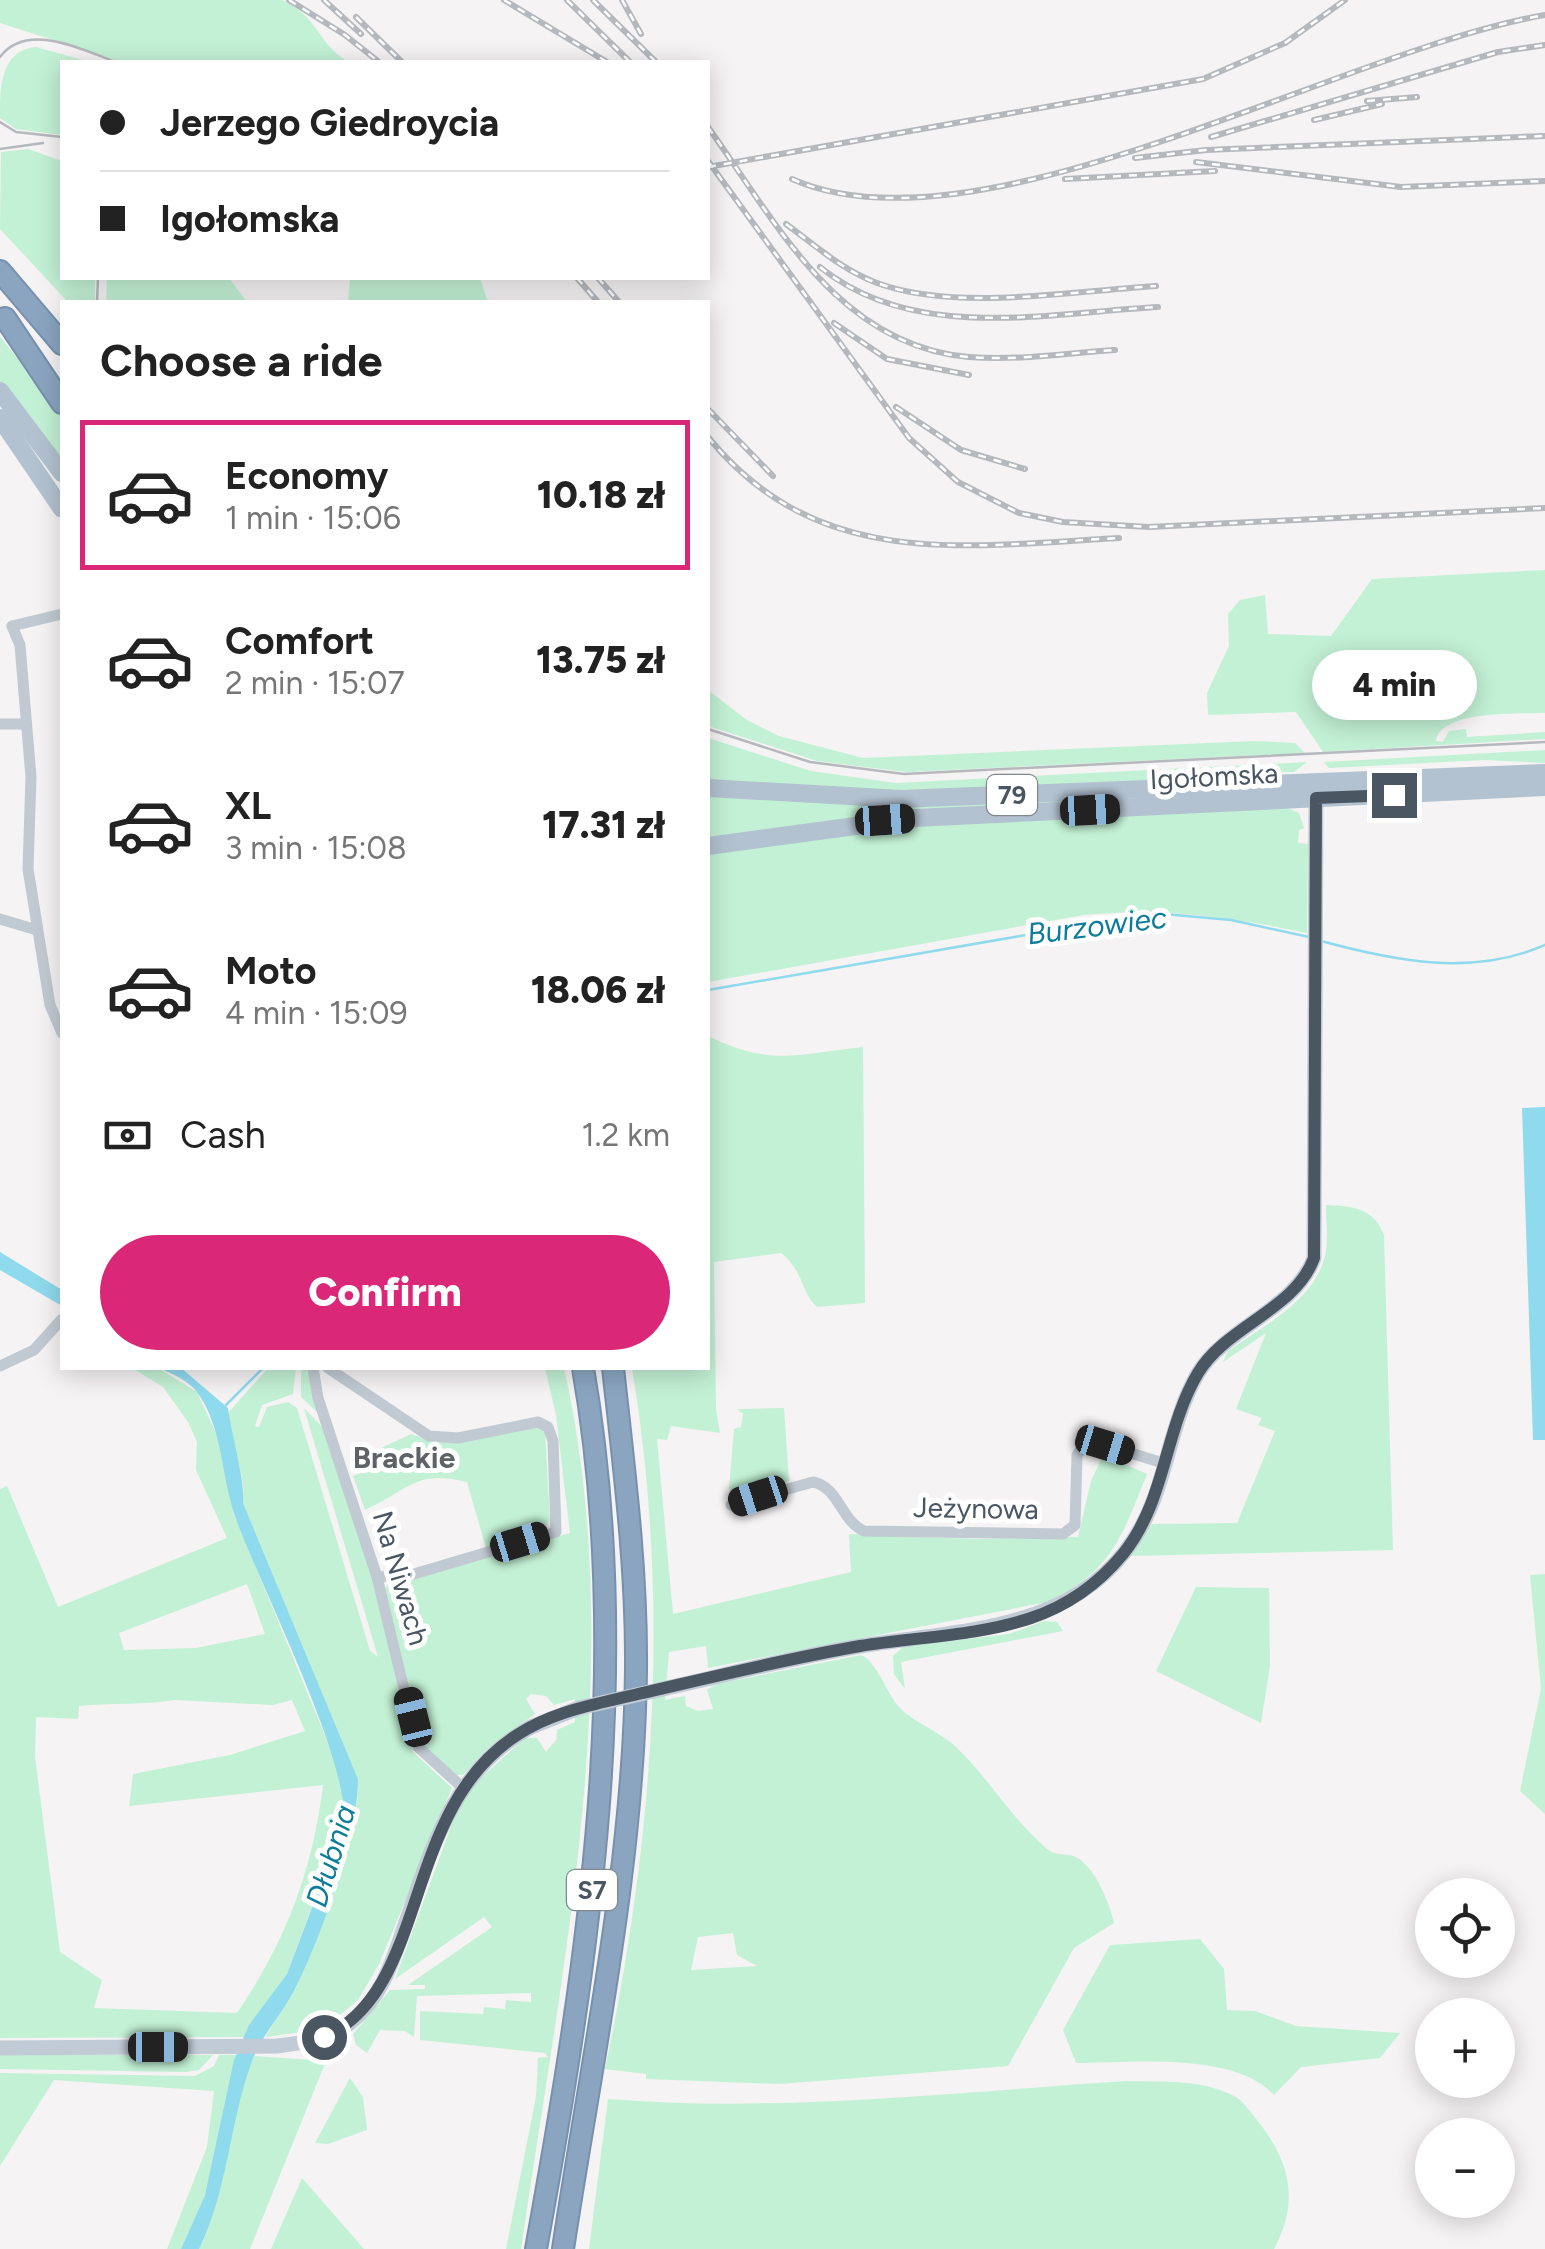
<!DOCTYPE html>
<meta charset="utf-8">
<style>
body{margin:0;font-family:Figtree,sans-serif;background:#f6f6f6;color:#222;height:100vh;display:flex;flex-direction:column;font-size:38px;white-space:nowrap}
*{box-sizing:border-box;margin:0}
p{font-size:32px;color:#767676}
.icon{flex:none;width:55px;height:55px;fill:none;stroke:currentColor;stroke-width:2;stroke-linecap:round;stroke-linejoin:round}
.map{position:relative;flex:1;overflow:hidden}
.side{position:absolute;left:60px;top:300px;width:650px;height:1070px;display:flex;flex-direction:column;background:#fff;border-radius:0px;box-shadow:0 5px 25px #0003}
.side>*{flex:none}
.hud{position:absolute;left:60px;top:60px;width:650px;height:220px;border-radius:0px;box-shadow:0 5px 25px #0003;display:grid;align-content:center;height:220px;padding:0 40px;background:#fff}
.controls{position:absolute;left:1415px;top:1878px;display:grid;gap:20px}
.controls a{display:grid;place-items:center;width:100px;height:100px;border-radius:50%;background:#fff;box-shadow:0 5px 25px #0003;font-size:50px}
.end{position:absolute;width:45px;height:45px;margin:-22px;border:12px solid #4a5661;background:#fff;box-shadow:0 0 0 5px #fff}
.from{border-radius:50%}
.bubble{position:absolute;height:70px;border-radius:35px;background:#fff;box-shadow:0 5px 25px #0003;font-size:32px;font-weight:800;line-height:70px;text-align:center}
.car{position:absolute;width:30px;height:60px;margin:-30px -15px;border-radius:12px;box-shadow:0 0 8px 2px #0007;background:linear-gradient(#222 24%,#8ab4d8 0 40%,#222 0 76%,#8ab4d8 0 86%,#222 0)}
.hud b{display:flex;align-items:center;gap:35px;height:95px;font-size:38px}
.hud b+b{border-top:2px solid #e0e0e0}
.hud i{width:25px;height:25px;background:#222}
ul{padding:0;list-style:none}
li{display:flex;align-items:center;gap:30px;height:150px;margin:0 20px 15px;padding:0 20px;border:5px solid transparent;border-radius:0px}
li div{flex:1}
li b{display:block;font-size:38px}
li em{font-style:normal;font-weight:800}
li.active{border-color:#db2777}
li>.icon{width:90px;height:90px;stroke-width:1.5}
h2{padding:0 40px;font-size:45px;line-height:120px}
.pay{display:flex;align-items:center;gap:25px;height:110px;padding:0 40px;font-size:38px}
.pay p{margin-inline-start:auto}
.primary-button{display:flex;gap:20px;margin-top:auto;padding:20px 40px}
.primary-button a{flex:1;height:115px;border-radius:60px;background:#db2777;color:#fff;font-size:40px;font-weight:800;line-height:115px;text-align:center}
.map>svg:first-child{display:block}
.green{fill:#c3f1d5;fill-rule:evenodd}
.water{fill:#90daee}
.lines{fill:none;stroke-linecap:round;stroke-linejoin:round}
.stream{stroke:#90daee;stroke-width:2.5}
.highway-casing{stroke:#7690ad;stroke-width:24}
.street{stroke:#c1cad2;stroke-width:11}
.secondary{stroke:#c1cbd6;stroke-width:15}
.primary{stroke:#b3c2d1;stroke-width:18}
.highway{stroke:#8ba5c1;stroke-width:20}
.tram{stroke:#b5b8bd;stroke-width:2.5}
.rail-casing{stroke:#b5b8bd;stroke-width:6}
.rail{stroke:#fff;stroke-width:2.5;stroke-dasharray:8;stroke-linecap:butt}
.secondary-bridge{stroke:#c1cbd6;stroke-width:15}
.route{stroke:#4a5661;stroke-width:12}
.labels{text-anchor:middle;stroke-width:10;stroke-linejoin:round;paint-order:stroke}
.shield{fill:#fff;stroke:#808990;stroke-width:2.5}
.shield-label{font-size:25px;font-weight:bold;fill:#4a5661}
.street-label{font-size:28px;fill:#4a5661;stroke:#fff}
.water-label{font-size:30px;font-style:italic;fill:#0c7c9b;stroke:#fff}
.neighbourhood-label{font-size:30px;font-weight:bold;fill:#5f6368;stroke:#fff}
</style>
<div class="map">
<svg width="1545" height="2249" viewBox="0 0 1545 2249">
<rect width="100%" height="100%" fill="#f5f3f3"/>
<!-- green -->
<g class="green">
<path d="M0 0H282C320 17 319 48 350 62H122L0 23Z"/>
<path d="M36 47 90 62H62V135L16 129 0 118C0 88 0 50 36 47Z"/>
<path d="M28 149 62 161V278H95V302H68L0 229 1 152Z"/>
<path d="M107 278H229L247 302H106Z"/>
<path d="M350 278H480L488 302H348Z"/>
<path d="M0 337 62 412V462L0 381Z"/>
<path d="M1545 570V713C1519 714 1440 710 1436 741L1443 742 1449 731 1466 729 1467 737 1545 732V739L1323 752 1296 712 1208 715 1207 693 1229 646 1228 614 1240 600 1265 595 1268 634 1331 636 1372 579Z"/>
<path d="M708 690 747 720 779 736 863 758 1255 741 1295 743 1305 753 906 772 817 761 708 726Z"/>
<path d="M708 738 811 771 896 783 1307 762 1294 772H1222L1208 781 928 793 708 782Z"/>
<path d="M1545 750V763L1484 760 1329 768 1324 762Z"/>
<path d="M1221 792 1174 801 882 815 708 840V794L881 805Z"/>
<path d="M1285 807 1299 813 1304 828 1299 830 1298 843 1308 844 1307 933C1231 917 1162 907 1084 915L708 982V852L847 830Z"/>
<path d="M708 1036C772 1067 796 1054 863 1047L865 1303 817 1307C801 1293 804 1271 781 1253L714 1262 716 1409 720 1433 671 1426 667 1440 657 1439 673 1614 851 1572 849 1534 977 1539 1078 1537 1091 1481 1103 1455 1147 1474C1122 1536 1112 1572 1047 1602L708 1668 706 1646 669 1652 665 1700 685 1696 686 1706 698 1711 713 1709 707 1690 716 1684 861 1655C876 1660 887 1694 899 1707 914 1723 939 1731 956 1747 990 1780 1011 1818 1047 1849 1055 1856 1067 1853 1076 1857 1095 1867 1110 1904 1114 1923L1074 1948 1008 2066 780 2084 646 2079V2074L605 2069C654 1838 671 1601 632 1368H708ZM733 1933 737 1955 757 1966 691 1970 698 1937Z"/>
<path d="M1326 1205C1352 1206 1374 1208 1384 1235L1393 1550 1131 1556 1152 1524 1237 1523 1275 1431 1258 1425 1262 1418 1236 1409 1266 1333 1223 1362 1228 1351C1262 1327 1311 1302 1324 1260 1329 1244 1326 1222 1326 1205Z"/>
<path d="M132 1368H158L197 1392 217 1435 234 1514 333 1755 345 1795 344 1820 287 1974 244 2037 0 2038V1489L7 1486 58 1607 227 1538 196 1470 197 1442 188 1422 163 1387ZM247 1584 265 1634 196 1648 124 1650 119 1633ZM175 1700 273 1705 292 1700 305 1731 230 1755 133 1774 129 1806 323 1785C313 1870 285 1943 237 2013L94 2008 102 1980 60 1952 35 1757 36 1717 78 1719 79 1706C113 1703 142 1705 175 1700Z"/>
<path d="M268 1368H309L320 1415 301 1397V1370L296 1368 293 1394 262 1405 255 1426 259 1427 267 1407 288 1402 297 1408 370 1651 378 1657 304 1408 324 1429 374 1583 413 1752 452 1788 379 1964 358 2000 329 2024 309 2031 266 2037C274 2020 287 2006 295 1989 323 1929 358 1844 358 1779L243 1503C247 1475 229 1442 229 1412Z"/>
<path d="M545 1368H564C629 1658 563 1959 521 2249H506L536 2097 538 2058 548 2057 545 2053 420 2040V2011L483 2014 484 2007 505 2009 506 2000 531 2002V1993L417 1996 414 2037 405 2031 380 2030 367 2053 356 2045 353 2034 390 1990 425 1989V1985H408L492 1927 484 1917 395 1979 456 1813 473 1785 525 1738H537L546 1752 556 1740 557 1730 575 1722V1699L554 1705 546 1696 531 1694 526 1699 535 1714 484 1752 463 1775H455L428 1755 423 1744 385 1588 395 1581 570 1533 556 1415Z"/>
<path d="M784 1408 789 1481 738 1498 729 1489 734 1429 741 1427 743 1414 737 1409Z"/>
<path d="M527 1424 545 1430 550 1520 542 1530 486 1548 467 1482C417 1469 408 1490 365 1510L353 1476 367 1471 364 1456 411 1434 429 1440Z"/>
<path d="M1545 1574V1814L1520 1791 1541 1689 1530 1575Z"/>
<path d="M1196 1587 1269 1588 1270 1666 1261 1723 1156 1671Z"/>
<path d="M1044 1621 1057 1622 1063 1631 901 1662 905 1689 894 1674 893 1656 904 1646 1009 1634Z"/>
<path d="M1200 1939 1224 1969 1227 2010 1255 2011 1296 2026 1400 2033 1380 2058 1301 2067 1274 2095C1234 2051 1130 2063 1076 2063L1063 2030 1110 1945Z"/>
<path d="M0 2055H213L199 2070 186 2072 0 2069Z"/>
<path d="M219 2055H237L205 2195 181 2249H167L207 2147 214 2091 54 2080 0 2166V2073L195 2076 214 2066Z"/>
<path d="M254 2056 326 2061 250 2249H199C230 2188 227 2118 254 2056Z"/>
<path d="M350 2078 363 2097 367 2130 328 2144 315 2143Z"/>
<path d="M1128 2081C1165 2082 1202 2079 1236 2097 1244 2102 1251 2113 1257 2120 1290 2161 1300 2201 1274 2249H589L608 2099C775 2113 956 2092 1128 2081Z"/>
<path d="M302 2178 364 2249H271Z"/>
</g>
<!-- water -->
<g class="water">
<path d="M1545 1107V1440H1533L1522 1108Z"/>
<path d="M0 1252 62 1290V1306L0 1270Z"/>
<path d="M159 1368H181L228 1408C231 1432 246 1484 243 1503L358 1779C358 1837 321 1938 294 1991 281 2016 260 2037 251 2064 229 2125 228 2191 199 2249H181L205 2195 234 2060 249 2025 287 1974 343 1825C354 1768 258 1582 235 1516 221 1476 223 1427 197 1392 188 1380 171 1373 159 1368Z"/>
</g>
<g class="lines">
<!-- stream -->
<g class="stream">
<path d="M1321 941C1395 961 1472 977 1545 945"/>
<path d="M708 990 1153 913 1231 920 1309 937"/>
<path d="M226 1405 263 1368"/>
</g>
<defs>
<g id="highway">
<path d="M0 271 62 344"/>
<path d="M5 318 62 403"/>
<path d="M536 2249C589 1958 634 1661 583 1368"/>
<path d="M563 2249C592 2057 634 1865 636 1670 637 1568 624 1468 613 1368"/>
</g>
</defs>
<!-- highway casing -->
<use href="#highway" class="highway-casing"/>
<!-- street -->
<g class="street">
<path d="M12 626 20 645 31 777 28 869 50 1005 62 1033"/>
<path d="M12 626 62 614"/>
<path d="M0 724H26"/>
<path d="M0 919 37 930"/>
<path d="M0 1366 34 1350 62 1319"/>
<path d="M313 1368 318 1398 377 1577 418 1747 462 1787"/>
<path d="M328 1368 429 1436 458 1438 538 1422 548 1427 553 1441 556 1532 414 1574 377 1577"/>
<path d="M731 1505 813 1482C839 1487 841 1521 864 1531L1063 1534 1075 1525 1077 1455 1085 1443 1105 1445 1166 1464"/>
</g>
<!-- secondary -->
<g class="secondary">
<path d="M711 1678C760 1666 810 1655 860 1646 959 1630 1074 1632 1134 1539 1167 1489 1168 1426 1197 1375 1225 1327 1295 1310 1314 1258L1316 791"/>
<path d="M0 2048 277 2046C302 2043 329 2039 350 2023 380 1999 391 1966 403 1931 431 1851 452 1770 531 1727"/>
</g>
<!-- primary -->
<g class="primary">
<path d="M0 391 62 473"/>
<path d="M0 418 62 509"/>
<path d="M708 788 901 799 1545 773"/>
<path d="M708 846 915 818 1545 787"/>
</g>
<!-- highway -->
<use href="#highway" class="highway"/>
<!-- tram -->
<g class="tram">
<path d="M0 57C27 21 82 50 116 62"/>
<path d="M0 122 16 132 62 137"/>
<path d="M0 149 43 143"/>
<path d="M97 302 98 278"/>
<path d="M708 729 810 762 904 774 1545 742"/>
</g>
<defs>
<g id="rail">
<path d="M289 0 345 35 379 62"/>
<path d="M324 0 361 34"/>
<path d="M504 0 607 62"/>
<path d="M567 0 630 62"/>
<path d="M593 0 656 62"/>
<path d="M622 0 641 34"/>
<path d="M356 17 402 62"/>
<path d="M1367 101 1417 97"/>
<path d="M1314 120 1382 104"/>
<path d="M708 127C776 222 838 346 969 357 1017 361 1067 353 1115 350"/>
<path d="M1211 137 1498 52 1545 45"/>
<path d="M1135 158 1206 150 1544 136"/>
<path d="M708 161 909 438 958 482 1019 513 1063 522 1149 527 1545 508"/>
<path d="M1196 162 1401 187 1545 181"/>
<path d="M708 167 1203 79 1285 43 1345 0"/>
<path d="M792 179C978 262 1344 49 1545 15"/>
<path d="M1065 179 1215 171"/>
<path d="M786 224C816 246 842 270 877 283 956 312 1073 291 1156 286"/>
<path d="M820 267C914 343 1046 313 1158 307"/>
<path d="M577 278 598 302"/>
<path d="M598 278 619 302"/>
<path d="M834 323 887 359 969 375"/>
<path d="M896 407 961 450 1025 469"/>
<path d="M708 409 773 476"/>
<path d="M708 437C818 572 965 546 1119 538"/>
</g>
</defs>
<!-- rail casing -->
<use href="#rail" class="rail-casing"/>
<!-- rail -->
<use href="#rail" class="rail"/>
<!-- secondary-bridge -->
<path class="secondary-bridge" d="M531 1727 579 1708 711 1678"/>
</g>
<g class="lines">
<!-- route -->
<path class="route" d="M324 2037C431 1990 400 1810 517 1735 553 1711 597 1704 638 1694 712 1677 785 1659 860 1646 916 1637 978 1636 1031 1618 1067 1606 1099 1583 1123 1554 1166 1501 1164 1430 1198 1373 1226 1326 1295 1310 1314 1258L1316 798 1394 795"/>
</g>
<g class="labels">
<!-- shield labels -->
<g class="shield">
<rect x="987" y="775" width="50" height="40" rx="8"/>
<rect x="567" y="1870" width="50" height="40" rx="8"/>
</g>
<g class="shield-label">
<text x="1012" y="804">79</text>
<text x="592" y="1899">S7</text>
</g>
<!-- street labels -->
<g class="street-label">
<text transform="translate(1214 776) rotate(-3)" y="10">Igołomska</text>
<text transform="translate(976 1508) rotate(1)" y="10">Jeżynowa</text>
<text transform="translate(401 1578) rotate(74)" y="10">Na Niwach</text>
</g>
<!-- water labels -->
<g class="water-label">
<text transform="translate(1097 926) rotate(-7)" y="10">Burzowiec</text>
<text transform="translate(331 1856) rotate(-73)" y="10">Dłubnia</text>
</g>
<!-- neighbourhood labels -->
<g class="neighbourhood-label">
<text x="404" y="1468">Brackie</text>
</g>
</g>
</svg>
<div class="controls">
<a><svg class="icon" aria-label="locate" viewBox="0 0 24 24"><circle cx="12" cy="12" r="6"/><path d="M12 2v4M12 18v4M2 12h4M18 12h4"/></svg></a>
<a>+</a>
<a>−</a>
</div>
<i class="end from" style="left:324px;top:2037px"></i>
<i class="end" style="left:1394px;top:795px"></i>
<div class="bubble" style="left:1312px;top:650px;width:165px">4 min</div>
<i class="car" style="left:1090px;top:810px;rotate:87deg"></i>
<i class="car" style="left:885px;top:820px;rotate:86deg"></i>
<i class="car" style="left:1105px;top:1445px;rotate:107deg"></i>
<i class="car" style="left:758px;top:1496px;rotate:252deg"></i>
<i class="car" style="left:520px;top:1542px;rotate:73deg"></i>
<i class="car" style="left:413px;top:1717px;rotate:346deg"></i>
<i class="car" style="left:158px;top:2047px;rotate:90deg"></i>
<div class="hud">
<b><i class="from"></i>Jerzego Giedroycia</b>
<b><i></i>Igołomska</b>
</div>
<section class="side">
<h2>Choose a ride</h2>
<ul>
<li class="active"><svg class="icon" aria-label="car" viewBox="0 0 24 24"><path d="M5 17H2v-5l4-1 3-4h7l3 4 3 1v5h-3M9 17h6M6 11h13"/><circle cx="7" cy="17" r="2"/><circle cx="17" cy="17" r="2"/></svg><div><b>Economy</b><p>1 min · 15:06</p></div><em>10.18 zł</em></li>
<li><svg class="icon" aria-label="car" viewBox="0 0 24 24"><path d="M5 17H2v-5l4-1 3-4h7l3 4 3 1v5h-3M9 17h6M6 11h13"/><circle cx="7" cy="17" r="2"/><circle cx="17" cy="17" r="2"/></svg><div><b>Comfort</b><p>2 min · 15:07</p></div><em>13.75 zł</em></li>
<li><svg class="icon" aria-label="car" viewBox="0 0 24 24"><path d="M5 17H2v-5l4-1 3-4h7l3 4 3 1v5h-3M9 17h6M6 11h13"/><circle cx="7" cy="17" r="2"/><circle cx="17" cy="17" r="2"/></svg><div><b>XL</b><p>3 min · 15:08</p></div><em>17.31 zł</em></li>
<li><svg class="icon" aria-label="car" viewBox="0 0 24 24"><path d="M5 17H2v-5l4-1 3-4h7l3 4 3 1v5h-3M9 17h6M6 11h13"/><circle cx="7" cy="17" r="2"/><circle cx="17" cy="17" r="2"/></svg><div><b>Moto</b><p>4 min · 15:09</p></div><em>18.06 zł</em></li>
</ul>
<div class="pay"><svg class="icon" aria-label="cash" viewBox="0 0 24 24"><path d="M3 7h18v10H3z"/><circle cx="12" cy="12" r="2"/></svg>Cash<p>1.2 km</p></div>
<div class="primary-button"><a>Confirm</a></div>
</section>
</div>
